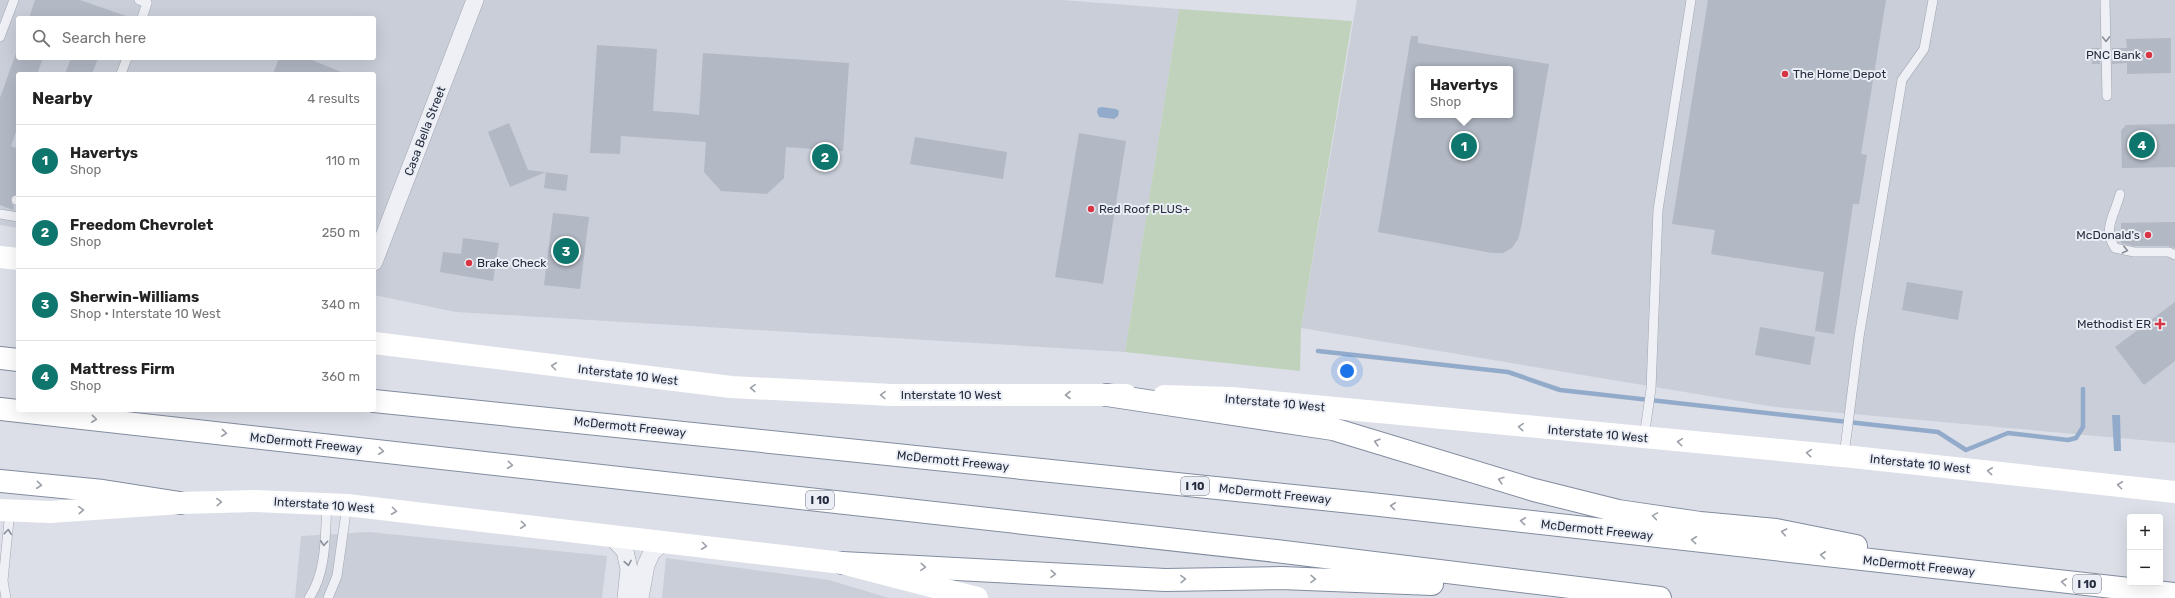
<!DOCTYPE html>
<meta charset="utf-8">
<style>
body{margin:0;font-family:Rubik,sans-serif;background:#f6f6f6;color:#222}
.controls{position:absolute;right:12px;bottom:12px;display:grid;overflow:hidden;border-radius:4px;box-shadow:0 4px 16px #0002}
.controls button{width:36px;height:36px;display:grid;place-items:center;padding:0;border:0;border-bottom:1px solid #e0e0e0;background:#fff;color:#222;font:20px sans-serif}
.you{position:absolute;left:1347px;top:371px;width:14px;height:14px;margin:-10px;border:3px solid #fff;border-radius:50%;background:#1a73e8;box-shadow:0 0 0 6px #1a73e833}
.badge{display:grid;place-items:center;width:26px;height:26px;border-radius:50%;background:#0f766e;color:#fff;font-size:13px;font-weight:700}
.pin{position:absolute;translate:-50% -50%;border:2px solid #fff;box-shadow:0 1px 4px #0006}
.popup{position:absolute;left:1415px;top:66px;width:98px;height:52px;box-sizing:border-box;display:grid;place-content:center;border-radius:4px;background:#fff;filter:drop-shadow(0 1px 3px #0005);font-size:13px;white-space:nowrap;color:#767676}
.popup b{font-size:15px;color:#222}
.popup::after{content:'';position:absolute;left:50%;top:100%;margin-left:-8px;border:8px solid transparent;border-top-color:#fff}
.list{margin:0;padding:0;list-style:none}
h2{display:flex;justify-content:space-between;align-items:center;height:52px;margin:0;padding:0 16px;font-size:17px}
h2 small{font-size:13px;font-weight:400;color:#767676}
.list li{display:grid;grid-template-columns:26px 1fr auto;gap:12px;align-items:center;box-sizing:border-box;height:72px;padding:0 16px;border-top:1px solid #e0e0e0}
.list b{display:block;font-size:15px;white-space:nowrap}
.list p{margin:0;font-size:13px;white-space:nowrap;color:#767676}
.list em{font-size:13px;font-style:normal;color:#767676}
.icon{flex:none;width:22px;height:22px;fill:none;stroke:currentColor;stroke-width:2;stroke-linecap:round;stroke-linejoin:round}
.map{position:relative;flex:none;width:2175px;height:598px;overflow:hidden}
.search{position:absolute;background:#fff;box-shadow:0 4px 16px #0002;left:16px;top:16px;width:360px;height:44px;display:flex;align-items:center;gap:10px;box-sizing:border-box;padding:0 14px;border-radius:4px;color:#767676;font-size:15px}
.panel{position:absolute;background:#fff;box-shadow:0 4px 16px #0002;left:16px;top:72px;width:360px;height:340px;border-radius:4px}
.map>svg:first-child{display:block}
.built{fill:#c9ced9;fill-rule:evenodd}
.green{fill:#c0d2bc}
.water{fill:#93abcb}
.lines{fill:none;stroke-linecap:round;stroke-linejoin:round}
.stream{stroke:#93abcb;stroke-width:4.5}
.building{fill:#b2b8c4;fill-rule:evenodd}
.service-casing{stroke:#a1a6b1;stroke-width:10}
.minor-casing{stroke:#a1a6b1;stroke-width:18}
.motorway-casing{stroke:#828c9f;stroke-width:24}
.service{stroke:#eef0f5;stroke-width:9}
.minor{stroke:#eef0f5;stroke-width:17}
.secondary{stroke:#fff;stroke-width:22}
.motorway{stroke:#fff;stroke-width:22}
.oneway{stroke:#898e9a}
.oneway2{stroke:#9ca0a8}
.poi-dot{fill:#d83544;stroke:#ebeef5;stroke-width:1.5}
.labels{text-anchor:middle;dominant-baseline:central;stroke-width:4;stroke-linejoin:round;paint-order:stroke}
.shield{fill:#ebeef5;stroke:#606675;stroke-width:1}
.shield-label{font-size:11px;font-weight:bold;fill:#242c3e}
.poi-label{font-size:12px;fill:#242c3e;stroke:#ebeef5;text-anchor:end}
.street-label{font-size:12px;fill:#242c3e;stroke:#ebeef5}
</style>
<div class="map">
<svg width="2175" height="598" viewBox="0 0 2175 598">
<rect width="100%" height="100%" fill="#dcdfe7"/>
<path class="built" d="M0 0H1062L1179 9 1125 352 456 312 374 295V74H18V228L0 225ZM18 18H374V58H18Z
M1357 0H2175V443L1775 407 1301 328ZM1418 69H1510V115H1418Z
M369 532 607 556 602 598H295L301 536Z
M666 558 829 580 889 598H662Z"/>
<path class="green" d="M1179 9 1352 21 1301 328 1300 371 1125 352Z"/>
<path class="water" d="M1102 107 1116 109 1119 111 1118 116 1114 119 1099 117 1097 112 1098 108Z
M2112 415H2120L2121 451H2114Z"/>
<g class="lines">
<path class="stream" d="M1318 351 1508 372 1560 390 1938 432 1966 450 2008 433 2068 440 2076 438 2083 427V389"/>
</g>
<path class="building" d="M35 0H80L126 16 125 18H29Z
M1708 0H1886L1861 154 1867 155 1859 204H1853L1834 334 1815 331 1824 272 1711 254 1715 230 1672 224Z
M1411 36H1418V43L1549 64 1521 228 1518 239 1512 248 1503 253H1492L1378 232ZM1418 69H1510V115H1418Z
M2171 38V73L2127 74V63L2112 64V48H2127L2126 39Z
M597 45 657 49 653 111 683 113 699 115 703 53 849 63 843 151 786 147 784 178 767 194 721 191 704 172 706 142 621 136 620 154 590 153Z
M2092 48H2100V64H2092Z
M16 53 18 58H43L37 74H18V126L11 146 18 149V194L11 197V203L14 206 13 210 0 205V98Z
M71 58H98L92 74H65Z
M279 58H307L346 74H273Z
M509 123 528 170 568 175 566 191 544 188 546 172 510 187 488 132Z
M2175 124V167L2122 168 2121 131 2126 125Z
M1079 133 1126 141 1103 284 1055 277Z
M915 137 1007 152 1003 179 910 164Z
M553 213 589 217 580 289 544 285Z
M2175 222V248L2169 246H2135L2121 243V223Z
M463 238 499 243 493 281 440 272 443 252 461 254Z
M1907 282 1963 291 1958 320 1902 310Z
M2175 302V361L2144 385 2115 347Z
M1760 327 1815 337 1810 365 1755 355Z"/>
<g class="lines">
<defs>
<path id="service" d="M139 0 147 3 142 18
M2105 0 2107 96
M0 37 14 0
M121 74 127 58
M2120 194C2115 215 2102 228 2115 248L2134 252H2169L2175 255
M16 200H18
M0 214 18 217
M1644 437 1651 389 1658 210 1691 0
M1844 456 1859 337 1902 80 1924 49 1933 0
M6 598 3 581 10 510
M309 598C327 572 325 534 327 504
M328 598 337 576 347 505"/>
<path id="minor" d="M374 262 475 0
M610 535 625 551 629 569 626 598
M640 598 646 565 652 552 665 541"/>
<path id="motorway" d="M0 358 18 360
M1107 395 1333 429 1534 490 1618 511 1700 523 1776 530 1856 546
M374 401 1371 504 2175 594
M0 409 1276 551 1660 598
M0 481 103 491 180 503
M842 563 1165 580 1281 578 1432 584"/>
</defs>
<use href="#service" class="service-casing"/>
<use href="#minor" class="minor-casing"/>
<use href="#motorway" class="motorway-casing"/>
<use href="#service" class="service"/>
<use href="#minor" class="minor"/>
<path class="secondary" d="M0 257 18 259
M374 343 731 387 892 395H1126
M1164 396 1231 398 1853 457 2175 492
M0 510 50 512 180 503 255 501 347 505 842 563 977 598"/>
<use href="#motorway" class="motorway"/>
</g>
<defs><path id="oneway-chevron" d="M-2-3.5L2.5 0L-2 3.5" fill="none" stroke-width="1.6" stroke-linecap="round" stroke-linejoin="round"/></defs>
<g class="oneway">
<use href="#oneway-chevron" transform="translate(2106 39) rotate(89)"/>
<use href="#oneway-chevron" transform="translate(2125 250) rotate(13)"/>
<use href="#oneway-chevron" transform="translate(8 532) rotate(-84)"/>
<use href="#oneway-chevron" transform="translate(324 543) rotate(94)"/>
<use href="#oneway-chevron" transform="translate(628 563) rotate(80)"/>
</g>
<g class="oneway2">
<use href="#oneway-chevron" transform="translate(554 366) rotate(-173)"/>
<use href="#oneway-chevron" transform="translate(753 388) rotate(-177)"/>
<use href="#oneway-chevron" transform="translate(883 395) rotate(-177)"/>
<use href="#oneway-chevron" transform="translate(1068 395) rotate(180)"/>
<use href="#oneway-chevron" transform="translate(94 419) rotate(6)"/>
<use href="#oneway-chevron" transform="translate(1521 427) rotate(-175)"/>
<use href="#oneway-chevron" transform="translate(224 433) rotate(6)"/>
<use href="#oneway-chevron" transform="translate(1377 442) rotate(-164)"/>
<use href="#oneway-chevron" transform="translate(1680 442) rotate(-175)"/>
<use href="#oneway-chevron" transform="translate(381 451) rotate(6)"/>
<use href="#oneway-chevron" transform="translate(1809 453) rotate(-175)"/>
<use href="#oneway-chevron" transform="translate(510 465) rotate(6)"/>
<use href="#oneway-chevron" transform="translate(1990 471) rotate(-174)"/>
<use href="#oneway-chevron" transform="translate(1501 480) rotate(-163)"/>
<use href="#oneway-chevron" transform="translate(39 485) rotate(6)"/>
<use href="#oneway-chevron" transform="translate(2120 485) rotate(-173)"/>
<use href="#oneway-chevron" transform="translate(219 502) rotate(-2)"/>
<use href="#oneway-chevron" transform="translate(1393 506) rotate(-174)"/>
<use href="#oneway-chevron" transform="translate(81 510) rotate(-4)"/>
<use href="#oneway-chevron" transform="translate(394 511) rotate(7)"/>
<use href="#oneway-chevron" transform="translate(1655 516) rotate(-171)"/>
<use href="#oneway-chevron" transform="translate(1523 521) rotate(-174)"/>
<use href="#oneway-chevron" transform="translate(523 525) rotate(6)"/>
<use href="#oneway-chevron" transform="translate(1784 532) rotate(-169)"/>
<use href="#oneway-chevron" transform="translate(1694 540) rotate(-174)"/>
<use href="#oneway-chevron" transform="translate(704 546) rotate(7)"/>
<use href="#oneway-chevron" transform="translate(1823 555) rotate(-174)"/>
<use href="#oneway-chevron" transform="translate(923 567) rotate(3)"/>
<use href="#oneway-chevron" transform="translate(1053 574) rotate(3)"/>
<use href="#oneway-chevron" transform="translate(1183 579) rotate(-1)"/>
<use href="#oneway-chevron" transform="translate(1313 579) rotate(1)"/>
<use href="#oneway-chevron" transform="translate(2064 582) rotate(-174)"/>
</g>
<g class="poi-dot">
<circle cx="2149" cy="55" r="4"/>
<circle cx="1785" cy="74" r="4"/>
<circle cx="1091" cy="209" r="4"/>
<circle cx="2148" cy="235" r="4"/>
<circle cx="469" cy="263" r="4"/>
<path d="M2158 318h4v4h4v4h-4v4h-4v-4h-4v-4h4z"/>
</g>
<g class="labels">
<g class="shield">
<rect x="1181" y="477" width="28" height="18" rx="3"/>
<rect x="806" y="491" width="28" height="18" rx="3"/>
<rect x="2073" y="575" width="28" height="18" rx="3"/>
</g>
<g class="shield-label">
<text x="1195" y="486">I 10</text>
<text x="820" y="500">I 10</text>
<text x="2087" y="584">I 10</text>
</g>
<g class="poi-label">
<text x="2141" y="55">PNC Bank</text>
<text x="1793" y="74" text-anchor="start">The Home Depot</text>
<text x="1099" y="209" text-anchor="start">Red Roof PLUS+</text>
<text x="2140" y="235">McDonald's</text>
<text x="477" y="263" text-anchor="start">Brake Check</text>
<text x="2151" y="324">Methodist ER</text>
</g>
<g class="street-label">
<text transform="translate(425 131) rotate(-69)">Casa Bella Street</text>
<text transform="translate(628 375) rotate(7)">Interstate 10 West</text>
<text x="951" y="395">Interstate 10 West</text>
<text transform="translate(1275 403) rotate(5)">Interstate 10 West</text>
<text transform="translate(630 427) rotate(6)">McDermott Freeway</text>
<text transform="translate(1598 434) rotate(5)">Interstate 10 West</text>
<text transform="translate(306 443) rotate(6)">McDermott Freeway</text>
<text transform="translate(953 461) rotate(6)">McDermott Freeway</text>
<text transform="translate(1920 464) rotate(6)">Interstate 10 West</text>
<text transform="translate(1275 494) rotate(6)">McDermott Freeway</text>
<text transform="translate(324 505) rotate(4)">Interstate 10 West</text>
<text transform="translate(1597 530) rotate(6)">McDermott Freeway</text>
<text transform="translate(1919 566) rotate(6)">McDermott Freeway</text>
</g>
</g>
</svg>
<div class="controls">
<button>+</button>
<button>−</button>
</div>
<div class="you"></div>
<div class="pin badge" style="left:1464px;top:146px">1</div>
<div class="popup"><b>Havertys</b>Shop</div>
<div class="pin badge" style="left:825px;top:157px">2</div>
<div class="pin badge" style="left:566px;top:251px">3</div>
<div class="pin badge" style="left:2142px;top:145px">4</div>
<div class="search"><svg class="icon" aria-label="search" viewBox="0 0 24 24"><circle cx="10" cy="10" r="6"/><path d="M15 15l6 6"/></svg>Search here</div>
<section class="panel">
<h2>Nearby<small>4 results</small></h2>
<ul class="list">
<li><span class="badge">1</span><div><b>Havertys</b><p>Shop</p></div><em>110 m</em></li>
<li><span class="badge">2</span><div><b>Freedom Chevrolet</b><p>Shop</p></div><em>250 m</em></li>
<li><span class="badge">3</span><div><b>Sherwin-Williams</b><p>Shop · Interstate 10 West</p></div><em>340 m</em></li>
<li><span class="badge">4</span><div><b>Mattress Firm</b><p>Shop</p></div><em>360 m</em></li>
</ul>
</section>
</div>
